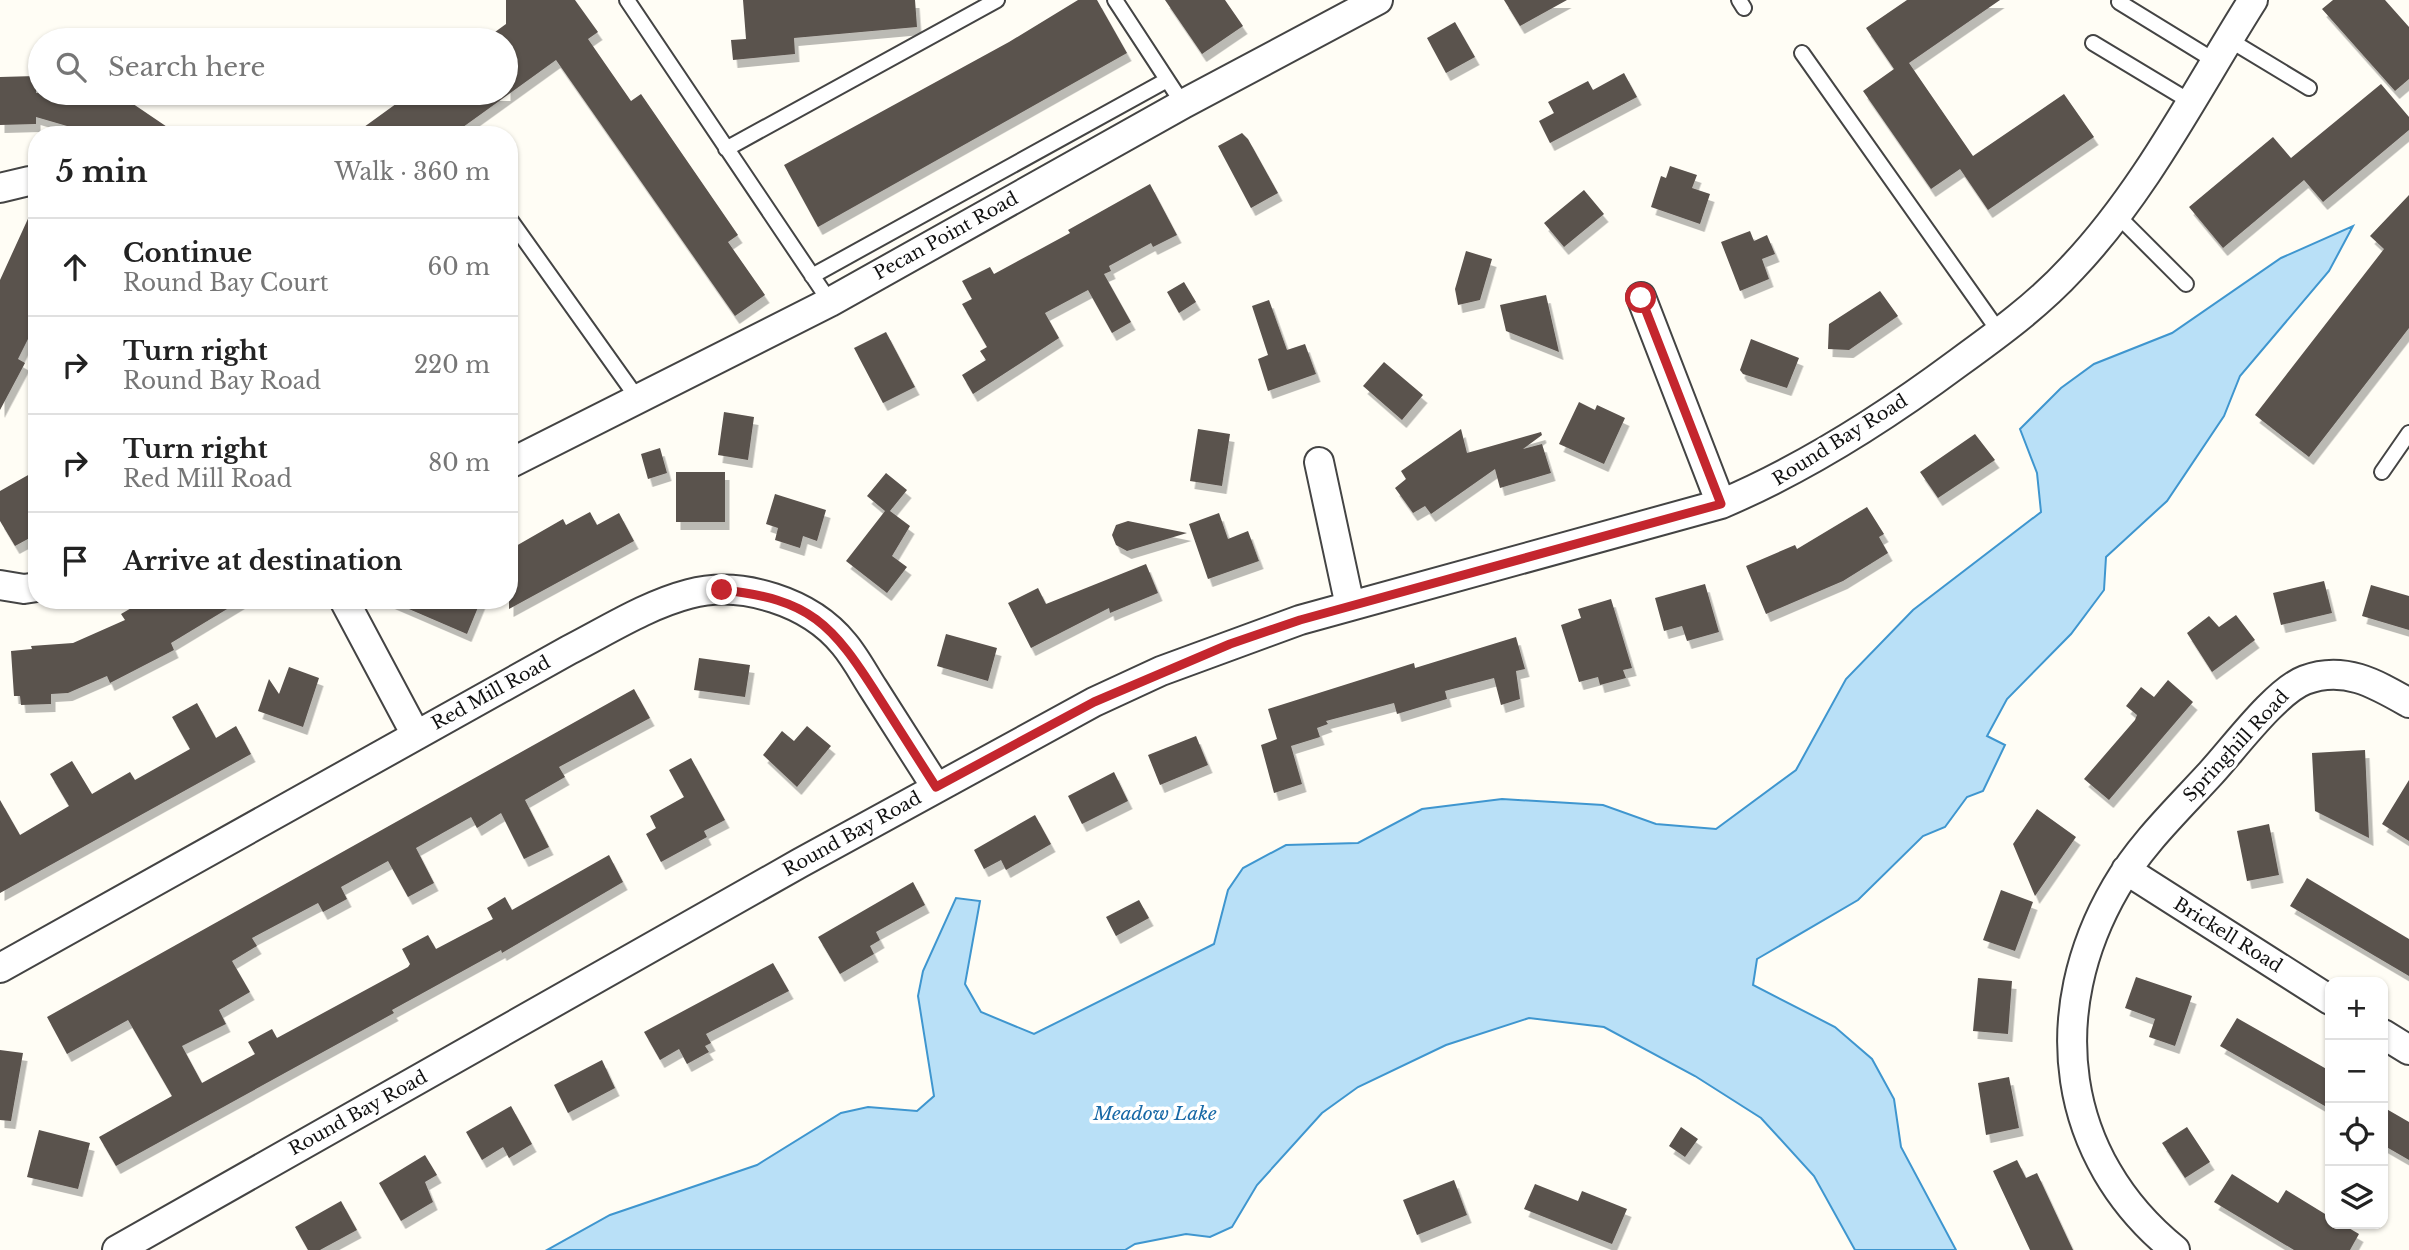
<!DOCTYPE html>
<meta charset="utf-8">
<style>
body{margin:0;font-family:"Libre Baskerville",serif;background:#f6f6f6;color:#222}
.controls{position:absolute;right:21px;bottom:21px;display:grid;overflow:hidden;border-radius:14px;box-shadow:0 2px 5px #0004}
.controls button{width:63px;height:63px;display:grid;place-items:center;padding:0;border:0;border-bottom:2px solid #e0e0e0;background:#fff;color:#222;font:35px sans-serif}
.stop{position:absolute;width:21px;height:21px;margin:-16px;border:5px solid #c4262e;border-radius:50%;background:#fff}
.stop.end{background:#c4262e;border-color:#fff;box-shadow:0 2px 7px #0008}
.list{margin:0;padding:0;list-style:none}
h2{display:flex;justify-content:space-between;align-items:center;height:91px;margin:0;padding:0 28px;font-size:30px}
h2 small{font-size:23px;font-weight:400;color:#767676}
.list li{display:grid;grid-template-columns:46px 1fr auto;gap:21px;align-items:center;box-sizing:border-box;height:98px;padding:0 28px;border-top:2px solid #e0e0e0}
.list b{display:block;font-size:26px;white-space:nowrap}
.list p{margin:0;font-size:23px;white-space:nowrap;color:#767676}
.list em{font-size:23px;font-style:normal;color:#767676}
.icon{flex:none;width:38px;height:38px;fill:none;stroke:currentColor;stroke-width:2;stroke-linecap:round;stroke-linejoin:round}
.map{position:relative;flex:none;width:2409px;height:1250px;overflow:hidden}
.search{position:absolute;background:#fff;box-shadow:0 2px 5px #0004;left:28px;top:28px;width:490px;height:77px;display:flex;align-items:center;gap:18px;box-sizing:border-box;padding:0 24px;border-radius:38px;color:#767676;font-size:26px}
.panel{position:absolute;background:#fff;box-shadow:0 2px 5px #0004;left:28px;top:126px;width:490px;height:483px;border-radius:28px}
.map>svg:first-child{display:block}
.water{fill:#b9e0f7;stroke:#3f96cf;stroke-width:2}
.building{fill:#5a524d;filter:url(#shadow)}
.lines{fill:none;stroke-linecap:round;stroke-linejoin:round}
.lane-casing{stroke:#444;stroke-width:18}
.street-casing{stroke:#444;stroke-width:32}
.lane{stroke:#fff;stroke-width:14}
.street{stroke:#fff;stroke-width:28}
.route{stroke:#c4262e;stroke-width:9}
.labels{text-anchor:middle;dominant-baseline:central;stroke-width:7;stroke-linejoin:round;paint-order:stroke}
.street-label{font-size:18px;fill:#111;stroke:#fff}
.water-label{font-size:19px;font-style:italic;fill:#1768a6;stroke:#fff}
</style>
<div class="map">
<svg width="2409" height="1250" viewBox="0 0 2409 1250">
<defs>
<filter id="shadow"><feDropShadow dx="4.5" dy="8" stdDeviation="0" flood-color="#0004"/></filter>
</defs>
<rect width="100%" height="100%" fill="#fffdf5"/>
<path class="water" d="M2353 226 2329 271 2240 376 2224 416 2167 501 2106 557 2104 590 2071 634 2007 699 1987 736 2005 745 1983 791 1967 797 1945 827 1923 836 1858 900 1757 959 1753 985 1835 1027 1872 1059 1894 1099 1901 1147 1956 1250H1855L1814 1176 1761 1118 1695 1076 1604 1027 1529 1018 1446 1045 1358 1087 1322 1113 1257 1185 1232 1227 1210 1237 1186 1234 1135 1244 1125 1250H547L610 1215 757 1165 841 1113 868 1107 917 1111 934 1096 918 996 923 971 956 898 980 901 965 984 981 1012 1034 1034 1214 944 1228 890 1243 868 1286 845 1358 843 1422 809 1502 799 1603 805 1656 824 1716 829 1796 770 1846 679 1913 610 2041 512 2037 473 2020 429 2061 388 2094 364 2172 333 2281 258Z"/>
<path class="building" d="M506 0H575L598 32 588 39 631 101 641 94 738 235 728 242 765 295 735 316 556 60 452 135H353L411 93H506V40H484L506 24Z
M743 0H915L917 27 794 38 795 54 733 60 731 40 746 39Z
M1078 0H1097L1127 53 818 227 784 165 1009 42Z
M1165 0H1225L1243 26 1202 54Z
M1504 0H1567L1520 26Z
M1907 0H2000L1909 63 1973 156 2064 94 2094 137 1988 210 1960 169 1931 189 1863 91 1894 69 1866 28Z
M2333 0H2385L2409 27V79L2395 91 2322 9Z
M1455 22 1475 57 1446 73 1427 38Z
M1624 73 1637 97 1550 143 1539 121 1554 113 1548 102 1588 81 1593 90Z
M36 76V93H117L179 135H98L36 117V124L0 125V77Z
M2381 84 2409 117V130L2323 202 2304 180 2223 248 2189 207 2273 137 2291 158Z
M1242 133 1248 139 1278 193 1251 208 1218 146Z
M1670 166 1697 175 1692 188 1710 194 1700 224 1651 207 1661 176 1666 178Z
M1150 184 1177 235 1153 247 1151 243 1109 266 1111 271 1104 274 1131 322 1112 333 1088 290 1045 313 1059 338 973 394 962 375 986 360 980 351 987 347 962 304 972 299 962 281 990 267 994 274 1070 233 1068 230Z
M1584 190 1604 214 1564 247 1544 223Z
M2409 195V328L2309 457 2255 415 2384 249 2370 236Z
M37 199V321L18 359 25 363 0 410V280Z
M1750 231 1754 241 1767 235 1775 254 1762 259 1769 279 1740 291 1721 242Z
M1466 251 1492 259 1480 300 1458 305 1455 289Z
M1184 282 1196 302 1179 313 1167 292Z
M1880 291 1898 316 1849 350 1828 349 1829 324Z
M1546 295 1559 352 1506 331 1500 305Z
M1269 300 1287 350 1305 344 1316 374 1268 391 1258 359 1268 355 1252 306Z
M886 332 915 387 883 403 854 348Z
M1751 339 1799 358 1787 388 1743 374 1740 370Z
M1384 362 1423 395 1402 420 1363 386Z
M1579 402 1595 410 1597 405 1625 418 1604 464 1559 444Z
M724 412 754 417 748 460 718 455Z
M1198 429 1230 434 1222 486 1190 481Z
M1461 429 1467 453 1541 432 1542 435 1523 449 1542 444 1551 473 1500 488 1495 469 1431 514 1425 506 1413 513 1395 488 1406 479 1401 471Z
M1975 434 1995 460 1938 498 1920 472Z
M660 448 667 473 648 479 641 454Z
M37 470V534L15 546 0 521V491Z
M676 472H725V522H676Z
M886 473 907 490 890 511 910 526 892 556 907 567 887 593 846 561 885 511 867 496Z
M775 494 826 510 817 541 803 536 800 548 775 540 778 528 766 524Z
M1867 507 1884 534 1879 537 1888 553 1843 581 1766 614 1746 566 1795 545 1797 549Z
M590 512 597 525 619 513 634 541 509 609V550L563 519 566 525Z
M1219 513 1228 539 1248 531 1259 561 1208 579 1189 524Z
M1128 521 1187 533 1127 551 1116 545 1112 535 1116 525Z
M1146 564 1158 593 1110 613 1109 608 1031 648 1008 603 1038 588 1046 604Z
M2324 581 2332 613 2281 625 2273 593Z
M1705 584 1719 632 1687 641 1682 626 1664 631 1655 598Z
M2371 585 2409 596V630L2362 616Z
M1611 599 1632 668 1623 670 1626 678 1600 685 1598 677 1579 682 1561 625 1581 618 1578 609Z
M145 600H242L171 643 174 650 110 683 107 676 68 693 51 694V704L21 705 20 696H14L11 651 32 649 31 646 73 643 125 620 121 614Z
M388 600H481L467 634Z
M2236 615 2255 640 2212 672 2187 633 2209 616 2219 627Z
M946 634 997 648 988 681 937 666Z
M1516 637 1525 669 1516 671 1520 699 1501 705 1494 678 1445 691 1447 699 1397 714 1394 703 1326 721 1328 724 1317 728 1320 737 1291 746 1302 784 1274 793 1261 745 1277 739 1268 709 1414 663 1415 668Z
M699 658 750 665 745 697 694 690Z
M289 667 319 678 303 727 258 711 269 679 279 694Z
M2168 680 2193 702 2109 800 2084 779 2135 720 2137 715 2126 706 2141 687 2154 697Z
M634 689 650 718 559 767 565 777 525 800 549 847 524 859 501 813 477 828 471 817 416 848 434 883 408 897 388 861 341 887 347 899 323 912 318 903 252 938 257 946 232 961 250 992 219 1010 226 1024 182 1046 202 1083 255 1054 248 1042 272 1029 277 1038 408 967 410 964 402 949 428 935 436 949 493 919 487 908 505 897 512 910 609 855 623 882 502 953 501 950 392 1010 394 1013 116 1166 99 1137 172 1096 128 1020 67 1054 47 1017Z
M197 703 216 738 236 726 251 754 0 893V800L20 835 69 806 50 774 72 761 92 794 130 772 135 780 190 749 172 717Z
M807 726 831 746 797 787 763 755 782 731 794 741Z
M1196 736 1208 765 1160 785 1148 755Z
M2365 750 2369 838 2315 811 2312 753Z
M691 758 725 820 704 831 707 837 661 862 646 834 656 828 650 816 684 797 669 770Z
M1114 772 1128 801 1082 824 1068 796Z
M2409 780V841L2382 824Z
M2037 809 2076 837 2035 896 2013 844Z
M1035 815 1051 844 1006 870 1001 860 984 869 974 850Z
M2269 824 2279 875 2247 881 2237 831Z
M2307 878 2409 939V976L2290 906Z
M913 882 925 905 876 932 880 940 870 946 874 954 840 974 818 937Z
M2001 890 2033 902 2015 951 1983 940Z
M1139 900 1149 918 1116 936 1106 917Z
M773 963 789 991 706 1034 711 1043 705 1046 709 1052 687 1064 679 1049 660 1060 644 1032Z
M2136 977 2192 996 2175 1046 2149 1037 2155 1019 2125 1008Z
M1978 978 2012 981 2008 1034 1973 1031Z
M2237 1018 2330 1071V1109L2220 1046Z
M0 1050 23 1053 11 1121 0 1120Z
M602 1060 615 1088 568 1113 554 1085Z
M2009 1077 2019 1128 1986 1135 1978 1083Z
M511 1106 532 1144 509 1158 503 1147 482 1160 466 1132Z
M2383 1107 2409 1122V1160L2383 1145Z
M1681 1127 1698 1139 1685 1157 1669 1146Z
M2187 1127 2210 1162 2185 1178 2162 1143Z
M39 1130 90 1143 78 1189 27 1177Z
M425 1155 437 1175 425 1182 433 1202 401 1221 379 1183Z
M2017 1160 2026 1178 2037 1173 2073 1250H2030L1993 1171Z
M2232 1174 2278 1203 2286 1190 2330 1217V1224H2342L2359 1234 2350 1250H2294L2214 1202Z
M1454 1180 1467 1215 1417 1235 1403 1200Z
M1535 1184 1578 1201 1582 1191 1627 1209 1612 1244 1524 1209Z
M341 1201 357 1230 320 1250H308L295 1227Z"/>
<g class="lines">
<defs>
<path id="lane" d="M627 0 830 302
M1115 0 1183 104
M1739 0 1744 8
M2119 2 2215 61
M2228 39 2309 88
M2093 43 2191 102
M1802 53 2000 333
M726 149 997 0
M2116 214 2186 284
M509 218 638 399
M812 276 1167 80
M2382 472 2409 433"/>
<path id="street" d="M0 188 29 181 37 183
M1641 297 1721 504
M1319 462 1350 606
M509 464 830 302 1183 104 1378 0
M0 585 24 589 37 587
M344 600 416 735
M2126 870 2330 1000
M0 968 569 650C608 630 647 605 689 594 742 580 810 602 844 644 855 657 864 674 873 688 894 721 915 754 936 787
M2383 1034 2409 1050
M117 1250 800 863 1094 702 1161 671 1300 620 1721 504C1806 468 1884 418 1958 363 1998 334 2038 305 2072 268 2146 190 2196 90 2253 0
M2175 1250C2060 1157 2043 1012 2116 887 2141 844 2178 809 2211 773 2234 748 2276 691 2305 680 2344 665 2376 684 2409 703"/>
</defs>
<use href="#lane" class="lane-casing"/>
<use href="#street" class="street-casing"/>
<use href="#lane" class="lane"/>
<use href="#street" class="street"/>
</g>
<g class="lines">
<path class="route" d="M722 590C811 599 832 624 878 696 898 727 917 757 936 787L1094 702 1230 644 1300 620 1721 504 1641 298"/>
</g>
<g class="labels">
<g class="street-label">
<text transform="translate(946 236) rotate(-29)">Pecan Point Road</text>
<text transform="translate(1840 440) rotate(-32)">Round Bay Road</text>
<text transform="translate(491 693) rotate(-29)">Red Mill Road</text>
<text transform="translate(2236 746) rotate(-47)">Springhill Road</text>
<text transform="translate(852 834) rotate(-29)">Round Bay Road</text>
<text transform="translate(2228 935) rotate(32)">Brickell Road</text>
<text transform="translate(358 1113) rotate(-29)">Round Bay Road</text>
</g>
<g class="water-label">
<text x="1155" y="1113">Meadow Lake</text>
</g>
</g>
</svg>
<div class="controls">
<button>+</button>
<button>−</button>
<button><svg class="icon" aria-label="locate" viewBox="0 0 24 24"><circle cx="12" cy="12" r="6"/><path d="M12 2v4M12 18v4M2 12h4M18 12h4"/></svg></button>
<button><svg class="icon" aria-label="layers" viewBox="0 0 24 24"><path d="M12 4l9 5-9 5-9-5zM3 14l9 5 9-5"/></svg></button>
</div>
<div class="stop" style="left:1641px;top:298px"></div>
<div class="stop end" style="left:722px;top:590px"></div>
<div class="search"><svg class="icon" aria-label="search" viewBox="0 0 24 24"><circle cx="10" cy="10" r="6"/><path d="M15 15l6 6"/></svg>Search here</div>
<section class="panel">
<h2>5 min<small>Walk · 360 m</small></h2>
<ul class="list">
<li><svg class="icon" aria-label="ahead" viewBox="0 0 24 24"><path d="M12 20V5M6 11l6-6 6 6"/></svg><div><b>Continue</b><p>Round Bay Court</p></div><em>60 m</em></li>
<li><svg class="icon" aria-label="right" viewBox="0 0 24 24"><path d="M7 20v-9h11M14 6l5 5-5 5"/></svg><div><b>Turn right</b><p>Round Bay Road</p></div><em>220 m</em></li>
<li><svg class="icon" aria-label="right" viewBox="0 0 24 24"><path d="M7 20v-9h11M14 6l5 5-5 5"/></svg><div><b>Turn right</b><p>Red Mill Road</p></div><em>80 m</em></li>
<li><svg class="icon" aria-label="arrive" viewBox="0 0 24 24"><path d="M6 21V4h12l-3 4 3 4H6"/></svg><div><b>Arrive at destination</b></div></li>
</ul>
</section>
</div>
